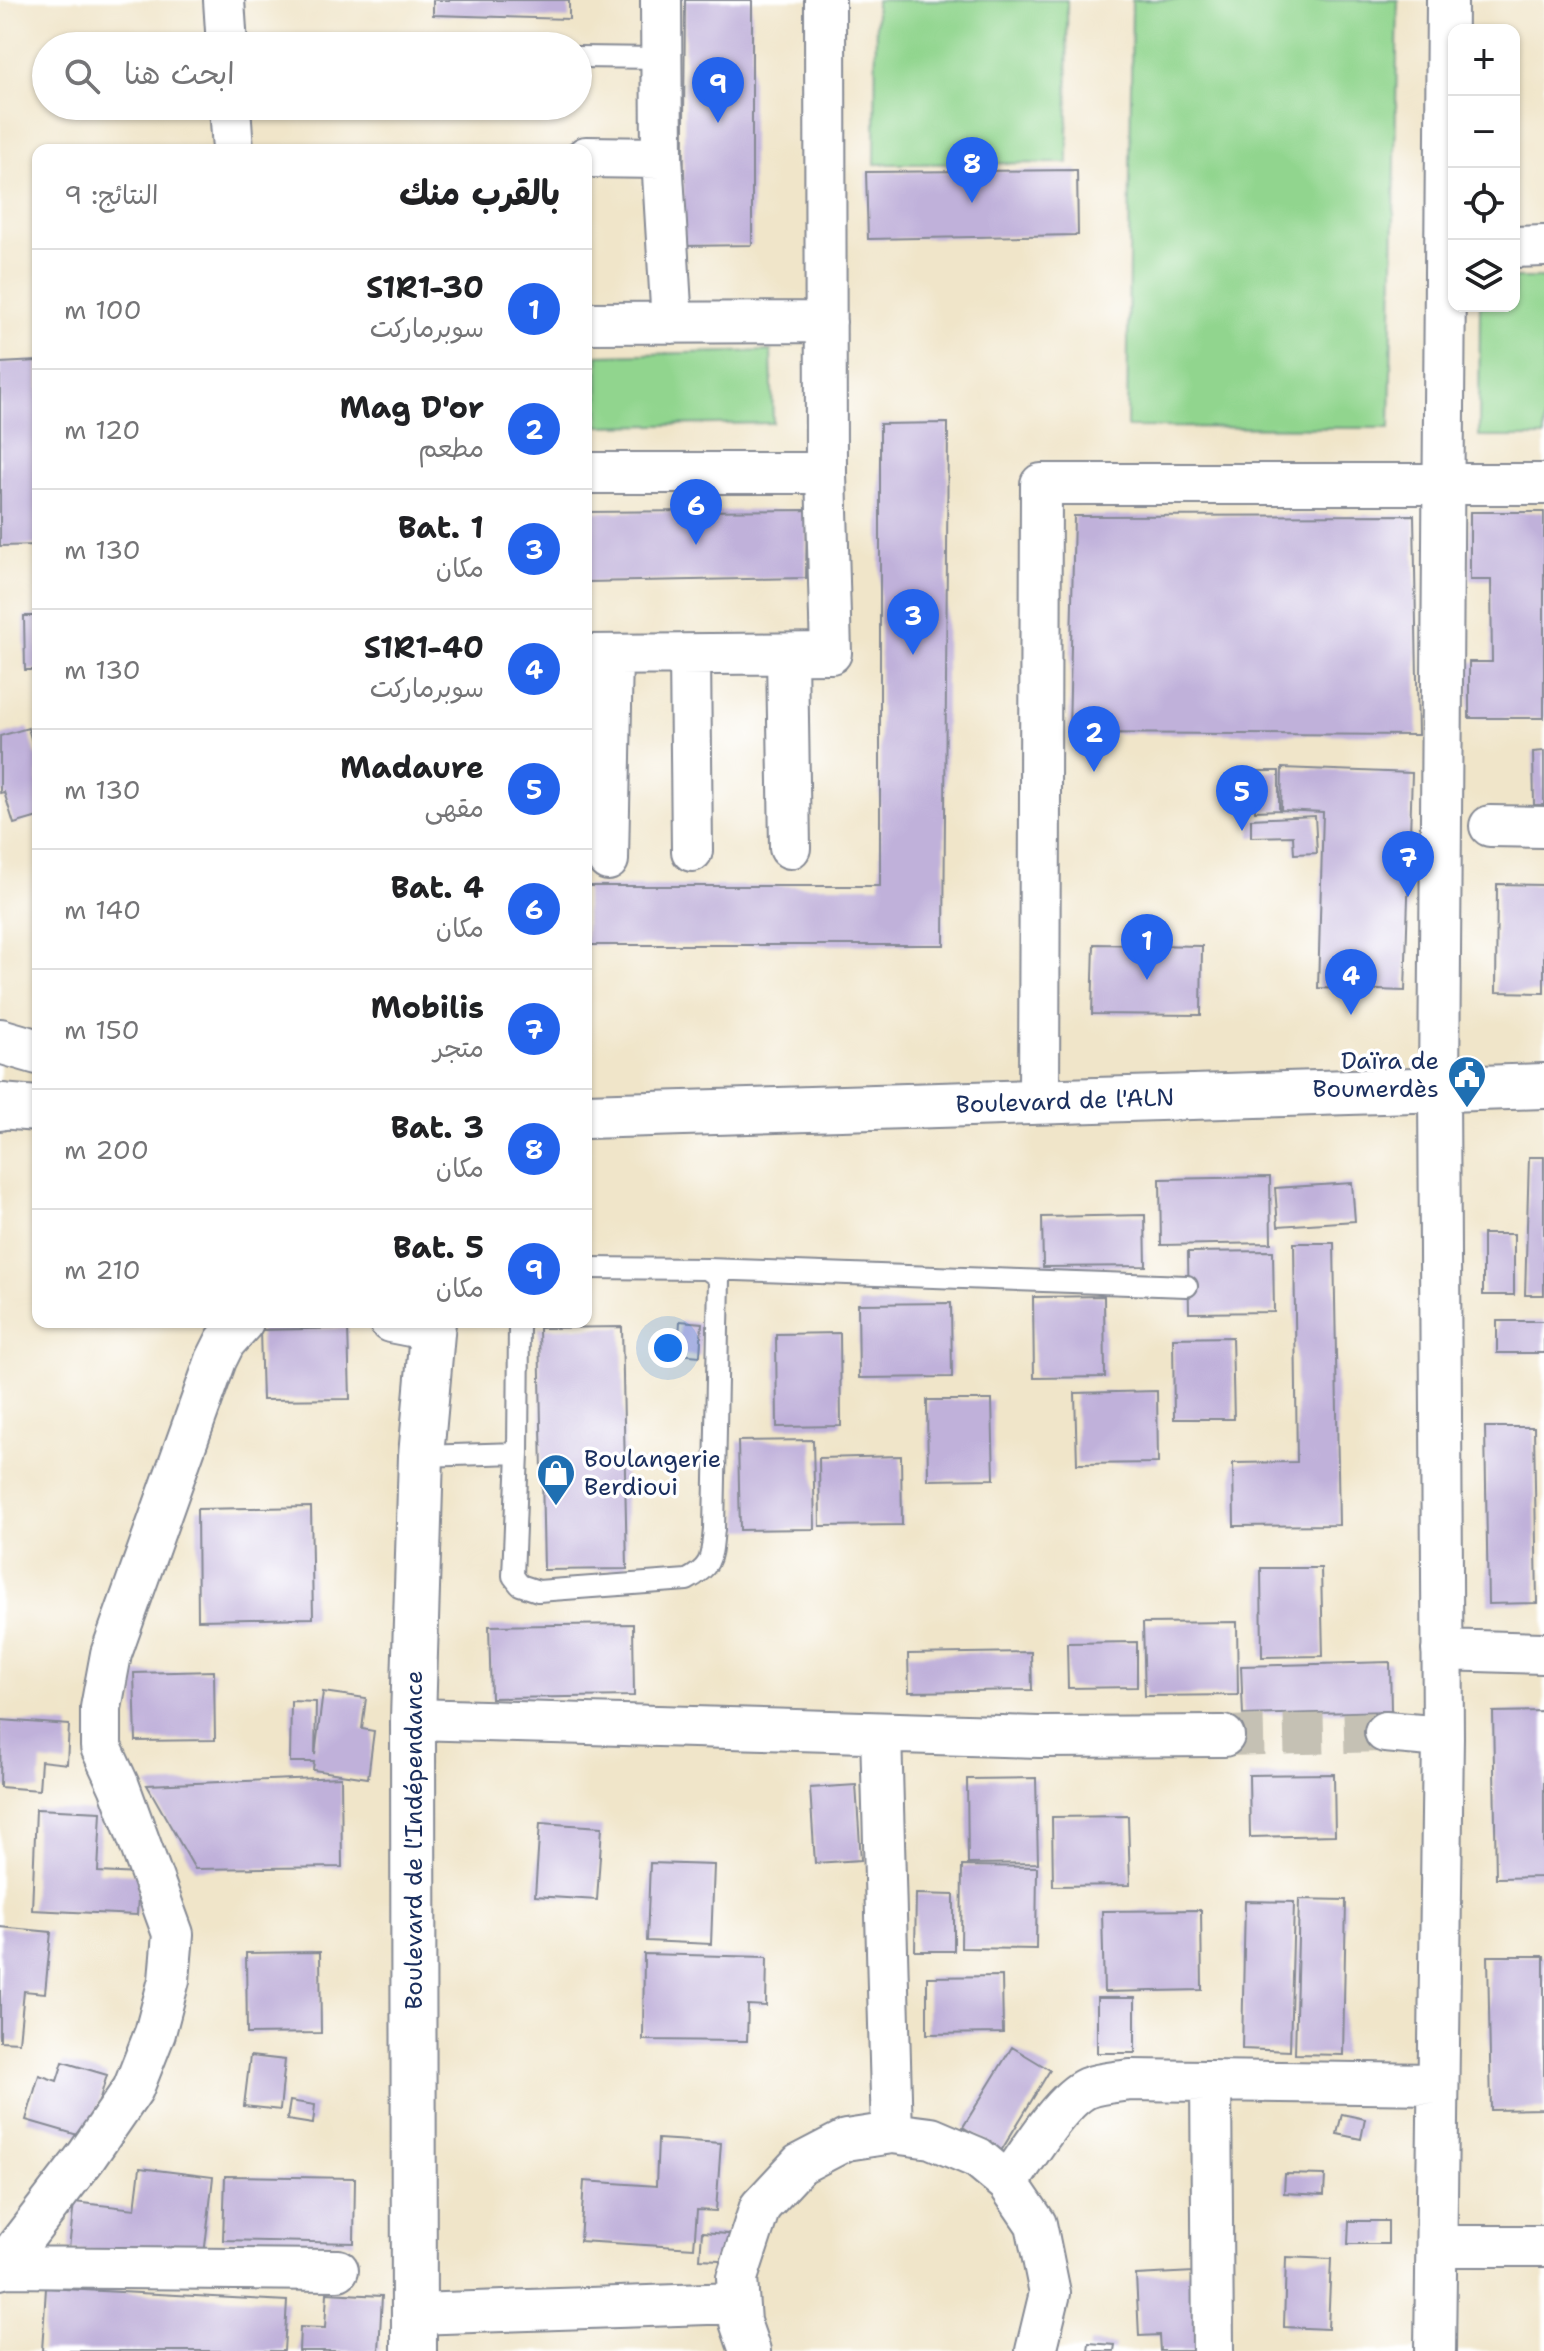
<!DOCTYPE html>
<html lang="ar">
<meta charset="utf-8">
<style>
body{margin:0;font-family:"Shantell Sans","Playpen Sans Arabic",sans-serif;background:#f2f2f2;color:#202124;direction:rtl}
.controls{position:absolute;right:24px;top:24px;display:grid;overflow:hidden;border-radius:16px;box-shadow:0 2px 6px #0004}
.controls button{width:72px;height:72px;display:grid;place-items:center;padding:0;border:0;border-bottom:2px solid #e0e0e0;background:#fff;color:#202124;font:40px sans-serif}
.you{position:absolute;left:668px;top:1348px;width:28px;height:28px;margin:-20px;border:6px solid #fff;border-radius:50%;background:#1a73e8;box-shadow:0 0 0 12px #1a73e833}
.badge{display:grid;place-items:center;width:52px;height:52px;border-radius:50%;background:#2563eb;color:#fff;font-size:26px;font-weight:700}
.pin{position:absolute;translate:-50% -66px;filter:drop-shadow(0 2px 4px #0008)}
.pin::after{content:'';position:absolute;top:42px;width:28px;height:24px;background:inherit;clip-path:polygon(0 0,100% 0,50% 100%)}
.list{margin:0;padding:0;list-style:none}
h2{display:flex;justify-content:space-between;align-items:center;height:104px;margin:0;padding:0 32px;font-size:34px}
h2 small{font-size:26px;font-weight:400;color:#757577}
.list li{display:grid;grid-template-columns:52px 1fr auto;gap:24px;align-items:center;box-sizing:border-box;height:120px;padding:0 32px;border-top:2px solid #e0e0e0}
.list b{display:block;font-size:30px;white-space:nowrap}
.list p{margin:0;font-size:26px;white-space:nowrap;color:#757577}
.list em{font-size:26px;font-style:normal;color:#757577}
.icon{flex:none;width:44px;height:44px;fill:none;stroke:currentColor;stroke-width:2;stroke-linecap:round;stroke-linejoin:round}
.map{position:relative;flex:none;width:1544px;height:2351px;overflow:hidden;direction:ltr}
.search{position:absolute;background:#fff;box-shadow:0 2px 6px #0004;left:32px;top:32px;width:560px;height:88px;display:flex;align-items:center;gap:20px;box-sizing:border-box;padding:0 28px;border-radius:44px;color:#757577;font-size:30px}
.panel{position:absolute;background:#fff;box-shadow:0 2px 6px #0004;left:32px;top:144px;width:560px;height:1184px;border-radius:16px;direction:rtl}
.map>svg:first-child{display:block}
.green{fill:#91d58e;stroke:#568276;stroke-width:2}
.building{fill:#c0b1da}
.lines{fill:none;stroke-linecap:round;stroke-linejoin:round}
.street-tunnel{stroke:#c5c1b4;stroke-width:40;stroke-dasharray:40 20;stroke-linecap:butt}
.lane-casing{stroke:#868a94;stroke-width:24}
.street-casing{stroke:#868a94;stroke-width:44}
.secondary-casing{stroke:#868a94;stroke-width:48}
.primary-casing{stroke:#868a94;stroke-width:48}
.lane{stroke:#fff;stroke-width:20}
.street{stroke:#fff;stroke-width:40}
.secondary{stroke:#fff;stroke-width:44}
.primary{stroke:#fff;stroke-width:44}
.labels{text-anchor:middle;dominant-baseline:central;stroke-width:7;stroke-linejoin:round;paint-order:stroke}
.poi-label{font-size:24px;fill:#1b2f5e;stroke:#fff;text-anchor:end}
.street-label{font-size:24px;fill:#1b2f5e;stroke:#fff}
</style>
<div class="map">
<svg width="1544" height="2351" viewBox="0 0 1544 2351">
<rect width="100%" height="100%" fill="#fff"/>
<filter id="ink" filterUnits="userSpaceOnUse"><feTurbulence type="fractalNoise" baseFrequency=".0125" numOctaves="2"/><feDisplacementMap in="SourceGraphic" scale="16" xChannelSelector="R" yChannelSelector="G"/><feConvolveMatrix kernelMatrix="1 2 1 2 8 2 1 2 1" color-interpolation-filters="sRGB"/></filter>
<filter id="wash" filterUnits="userSpaceOnUse"><feTurbulence type="fractalNoise" baseFrequency=".006" numOctaves="4" result="noise"/><feDisplacementMap in="SourceGraphic" scale="32" xChannelSelector="R" yChannelSelector="G"/><feGaussianBlur stdDeviation="1.8" result="paint"/><feColorMatrix in="noise" values="0 0 0 0 0 0 0 0 0 0 0 0 0 0 0 0 0 1.4 0 .05"/><feComposite in="paint" operator="in"/></filter>
<g filter="url(#wash)">
<rect width="100%" height="100%" fill="#f0e5c9"/>
<path class="green" d="M876 0H1067L1068 163 875 164Z
M1132 0H1398L1390 428 1127 427Z
M1514 278H1544V437H1479L1480 306H1514Z
M771 351 773 423 599 426 598 355Z"/>
<g id="blocks">
<path class="building" d="M433 0H569V19L433 15Z
M685 0H752V245L683 246Z
M1077 170 1078 235 868 239 866 172Z
M38 361V545L0 546V363Z
M948 423 944 945H586V886H880V424Z
M807 510 806 578 586 582V512Z
M1470 512H1544V718H1469V662H1492L1491 580H1470Z
M1414 515 1418 735 1069 733 1074 516Z
M24 616H38V670H25Z
M28 728 38 762V817L14 824 4 792 0 793V736Z
M1544 751V805H1534L1533 752Z
M1282 768 1412 773 1405 991 1318 988 1323 812 1281 810Z
M1254 771H1279V810L1255 811Z
M1315 816 1317 853 1294 854 1293 836 1251 837V819Z
M1497 884 1544 885V993L1496 992Z
M1094 944 1202 946 1201 1015 1092 1014Z
M1529 1157H1544V1295H1525Z
M1270 1177 1271 1243 1161 1245 1160 1179Z
M1352 1183 1355 1221 1278 1226 1275 1188Z
M1145 1215 1146 1266 1043 1267 1042 1217Z
M1483 1234H1514V1295H1483Z
M1294 1243H1334L1339 1525 1234 1526 1233 1463 1297 1462Z
M1273 1251 1274 1312 1189 1313 1188 1252Z
M1104 1296 1105 1377 1034 1378 1033 1297Z
M951 1303 952 1377 859 1378 858 1304Z
M680 1321 702 1323 700 1356 678 1354Z
M1497 1321H1544V1353H1497Z
M622 1327 627 1569 544 1570 539 1328Z
M348 1328 350 1399 262 1400 260 1330Z
M840 1333 841 1426 777 1427 776 1334Z
M1232 1337 1234 1419H1174L1173 1338Z
M1157 1391 1158 1463 1077 1464 1075 1393Z
M927 1400H992L994 1479 928 1480Z
M1485 1427H1534L1537 1603 1488 1604Z
M813 1440 815 1529 740 1530 738 1441Z
M901 1456 902 1525 820 1526 819 1458Z
M311 1507 313 1618 198 1620 197 1509Z
M1261 1568H1321L1323 1656 1262 1657Z
M1237 1622 1238 1695 1145 1696 1143 1623Z
M633 1624 634 1696 491 1698 489 1626Z
M1137 1642V1687L1068 1688 1067 1643Z
M1031 1652 1032 1690 909 1692 908 1654Z
M1390 1662 1391 1711 1243 1715 1241 1666Z
M214 1671 215 1740 136 1741 134 1673Z
M323 1692 366 1698 362 1729 374 1731 368 1778 313 1770 314 1762H290L291 1701 316 1702 315 1755Z
M1544 1711V1877L1496 1878 1493 1712Z
M1 1720 69 1725 67 1764 41 1761 39 1790 0 1787Z
M1334 1774 1335 1835 1250 1837 1249 1775Z
M341 1777 342 1867 195 1869 147 1785Z
M1036 1778 1038 1863 968 1864 967 1779Z
M856 1785 861 1860 815 1863 810 1788Z
M36 1809 101 1812 98 1872 139 1874 137 1915 32 1910Z
M1128 1816 1130 1885 1053 1886 1052 1817Z
M540 1823 602 1827 597 1900 535 1896Z
M650 1863 714 1865 711 1944 647 1941Z
M962 1866 1037 1867 1036 1949 961 1948Z
M916 1894 954 1895V1951H915Z
M1299 1899 1346 1900 1343 2055 1295 2054Z
M1245 1901 1294 1902 1290 2051 1242 2049Z
M1201 1910 1202 1990 1104 1992 1102 1911Z
M0 1927 51 1932 45 1993 24 1991 19 2042 0 2041Z
M320 1952 321 2033 247 2034 246 1953Z
M644 1954 767 1957 766 2006 748 2005 747 2041 643 2040Z
M1488 1956H1544V2109L1491 2110Z
M1002 1976 1003 2033 927 2034V1977Z
M1097 1998H1135V2053H1097Z
M1012 2047 1050 2070 1001 2151 963 2127Z
M250 2056 285 2060 280 2110 244 2106Z
M63 2062 107 2075 88 2138 26 2120 39 2075 57 2081Z
M290 2101 315 2105 313 2124 287 2120Z
M1342 2114 1365 2119 1361 2139 1337 2134Z
M658 2139 721 2143 716 2211 697 2210 694 2248 580 2241 584 2181 656 2186Z
M140 2168 213 2177 203 2264 69 2249 74 2202 135 2209Z
M1285 2174 1325 2175 1324 2195 1284 2193Z
M225 2176 355 2178 354 2243 223 2240Z
M1349 2221H1388V2244H1348Z
M702 2232 740 2235 739 2261 700 2259Z
M1286 2257 1331 2259 1328 2329 1284 2327Z
M1194 2272 1197 2351H1160L1159 2335 1139 2336 1136 2275Z
M46 2288 287 2301 284 2351H42Z
M327 2293 382 2296 379 2351H299L300 2327 325 2328Z
M1089 2343 1115 2345 1114 2351H1088Z"/>
</g>
</g>
<g filter="url(#ink)">
<use href="#blocks" fill-opacity="0" stroke="#868a94" stroke-width="2"/>
<g class="lines">
<path class="street-tunnel" d="M1224 1736 1385 1732"/>
<defs>
<path id="lane" d="M578 57 662 58
M707 1269 1187 1286
M519 1322 518 1453 513 1576 520 1585 538 1591 687 1580C713 1566 711 1557 714 1529L719 1278 707 1269 586 1268
M421 1456 518 1453"/>
<path id="street" d="M224 0 227 46
M230 106 233 150
M586 157 662 158 661 0
M662 158 672 323
M1514 247 1544 246
M586 323 826 322
M586 473H826L825 0
M787 654 790 848
M586 655 831 653 826 473
M690 655 692 851
M1490 826 1544 827
M608 860 612 655
M1039 1102 1041 484H1544
M390 1322 431 1330
M1442 1650 1544 1653
M413 1719 1039 1737 1224 1736
M1385 1732 1443 1737
M881 1733 892 2133
M1211 2081 1213 2351
M1008 2183C1026 2158 1060 2100 1087 2088 1099 2083 1117 2082 1130 2080L1438 2084
M1437 2246H1544
M2 2267 338 2270
M0 2269 86 2157 133 2089 155 2033 169 1980 173 1934 119 1786 101 1747V1708L111 1654 216 1360 225 1342 243 1322
M414 2314 737 2303
M750 2351 740 2322 737 2278 760 2207 800 2164 846 2140 892 2133 931 2138 978 2158 1008 2183 1036 2224 1050 2293 1036 2351
M1435 2351 1443 1737 1439 1091 1447 0"/>
<path id="secondary" d="M0 1041 38 1052
M0 1106 38 1109
M586 1116 1544 1086
M414 2351 413 1719 421 1456 433 1322"/>
<path id="primary" d="M0 1108 3 1106"/>
</defs>
<use href="#lane" class="lane-casing"/>
<use href="#street" class="street-casing"/>
<use href="#secondary" class="secondary-casing"/>
<use href="#primary" class="primary-casing"/>
<use href="#lane" class="lane"/>
<use href="#street" class="street"/>
<use href="#secondary" class="secondary"/>
<use href="#primary" class="primary"/>
</g>
</g>
<defs>
<symbol id="civic-pin" viewBox="-11 -11 22 30"><path d="M0 17L-7.5 6A9.5 9.5 0 1 1 7.5 6Z" fill="#1f6fb2" stroke="#fff"/><path d="M-.6-6.5H3V-4.5H.6V-3L4-1V1h2V6H-6V1h2V-1L-.6-3ZM-1.2 2.5V6h2.4V2.5Z" fill="#fff"/></symbol>
<symbol id="shop-pin" viewBox="-11 -11 22 30"><path d="M0 17L-7.5 6A9.5 9.5 0 1 1 7.5 6Z" fill="#1f6fb2" stroke="#fff"/><path d="M-5-2.5h2.3a2.7 3.5 0 0 1 5.4 0H5L5.5 6h-11ZM-1.5-2.5h3a1.5 2.3 0 0 0-3 0Z" fill="#fff"/></symbol>
</defs>
<g fill-rule="evenodd">
<use href="#civic-pin" x="1445" y="1053" width="44" height="60"/>
<use href="#shop-pin" x="534" y="1451" width="44" height="60"/>
</g>
<g class="labels">
<g class="poi-label">
<text x="1439" y="1061">Daïra de<tspan x="1439" dy="28">Boumerdès</tspan></text>
<text x="584" y="1459" text-anchor="start">Boulangerie<tspan x="584" dy="28">Berdioui</tspan></text>
</g>
<g class="street-label">
<text transform="translate(1065 1101) rotate(-2)">Boulevard de l'ALN</text>
<text transform="translate(414 1840) rotate(-90)">Boulevard de l'Indépendance</text>
</g>
</g>
</svg>
<div class="controls">
<button>+</button>
<button>−</button>
<button><svg class="icon" aria-label="locate" viewBox="0 0 24 24"><circle cx="12" cy="12" r="6"/><path d="M12 2v4M12 18v4M2 12h4M18 12h4"/></svg></button>
<button><svg class="icon" aria-label="layers" viewBox="0 0 24 24"><path d="M12 4l9 5-9 5-9-5zM3 14l9 5 9-5"/></svg></button>
</div>
<div class="you"></div>
<div class="pin badge" style="left:1147px;top:980px">1</div>
<div class="pin badge" style="left:1094px;top:772px">2</div>
<div class="pin badge" style="left:913px;top:655px">3</div>
<div class="pin badge" style="left:1351px;top:1015px">4</div>
<div class="pin badge" style="left:1242px;top:831px">5</div>
<div class="pin badge" style="left:696px;top:545px">6</div>
<div class="pin badge" style="left:1408px;top:897px">7</div>
<div class="pin badge" style="left:972px;top:203px">8</div>
<div class="pin badge" style="left:718px;top:123px">9</div>
<div class="search"><svg class="icon" aria-label="search" viewBox="0 0 24 24"><circle cx="10" cy="10" r="6"/><path d="M15 15l6 6"/></svg>ابحث هنا</div>
<section class="panel">
<h2>بالقرب منك<small>النتائج: 9</small></h2>
<ul class="list">
<li><span class="badge">1</span><div><b>S1R1-30</b><p>سوبرماركت</p></div><em>100 m</em></li>
<li><span class="badge">2</span><div><b>Mag D'or</b><p>مطعم</p></div><em>120 m</em></li>
<li><span class="badge">3</span><div><b>Bat. 1</b><p>مكان</p></div><em>130 m</em></li>
<li><span class="badge">4</span><div><b>S1R1-40</b><p>سوبرماركت</p></div><em>130 m</em></li>
<li><span class="badge">5</span><div><b>Madaure</b><p>مقهى</p></div><em>130 m</em></li>
<li><span class="badge">6</span><div><b>Bat. 4</b><p>مكان</p></div><em>140 m</em></li>
<li><span class="badge">7</span><div><b>Mobilis</b><p>متجر</p></div><em>150 m</em></li>
<li><span class="badge">8</span><div><b>Bat. 3</b><p>مكان</p></div><em>200 m</em></li>
<li><span class="badge">9</span><div><b>Bat. 5</b><p>مكان</p></div><em>210 m</em></li>
</ul>
</section>
</div>
